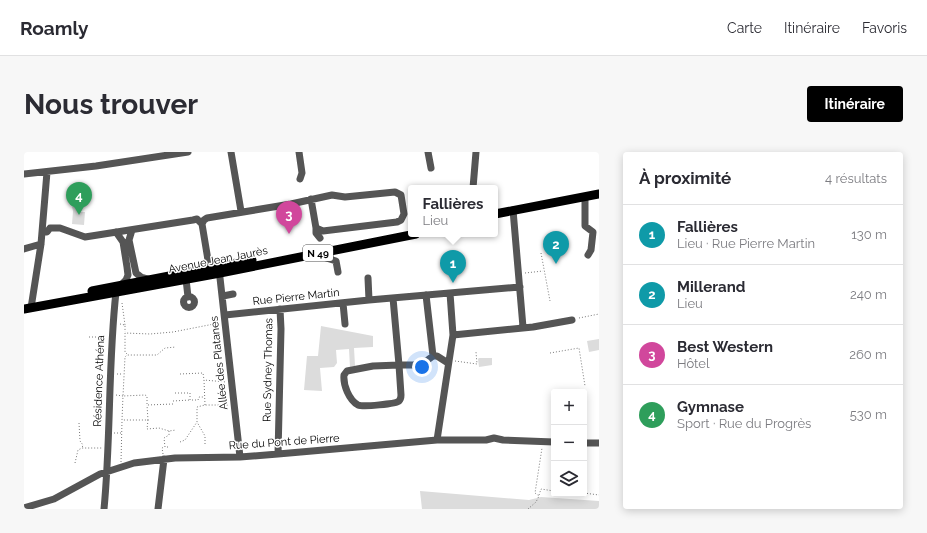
<!DOCTYPE html>
<html lang="fr">
<meta charset="utf-8">
<style>
body{margin:0;font-family:Raleway,sans-serif;background:#f7f7f7;color:#2b2b33}
.controls{position:absolute;right:12px;bottom:12px;display:grid;overflow:hidden;border-radius:4px;box-shadow:0 2px 10px #0003}
.controls button{width:36px;height:36px;display:grid;place-items:center;padding:0;border:0;border-bottom:1px solid #e1e1e2;background:#fff;color:#2b2b33;font:20px sans-serif}
.you{position:absolute;left:398px;top:215px;width:14px;height:14px;margin:-10px;border:3px solid #fff;border-radius:50%;background:#1a73e8;box-shadow:0 0 0 6px #1a73e833}
.badge{display:grid;place-items:center;width:26px;height:26px;border-radius:50%;background:#000;color:#fff;font-size:13px;font-weight:700}
.pin{position:absolute;translate:-50% -33px;filter:drop-shadow(0 1px 2px #0008)}
.pin::after{content:'';position:absolute;top:21px;width:14px;height:12px;background:inherit;clip-path:polygon(0 0,100% 0,50% 100%)}
.popup{position:absolute;left:384px;top:33px;width:90px;height:52px;box-sizing:border-box;display:grid;place-content:center;border-radius:4px;background:#fff;filter:drop-shadow(0 1px 3px #0005);font-size:13px;white-space:nowrap;color:#7c7c81}
.popup b{font-size:15px;color:#2b2b33}
.popup::after{content:'';position:absolute;left:50%;top:100%;margin-left:-8px;border:8px solid transparent;border-top-color:#fff}
.list{margin:0;padding:0;list-style:none}
h2{display:flex;justify-content:space-between;align-items:center;height:52px;margin:0;padding:0 16px;font-size:17px}
h2 small{font-size:13px;font-weight:400;color:#7c7c81}
.list li{display:grid;grid-template-columns:26px 1fr auto;gap:12px;align-items:center;box-sizing:border-box;height:60px;padding:0 16px;border-top:1px solid #e1e1e2}
.list b{display:block;font-size:15px;white-space:nowrap}
.list p{margin:0;font-size:13px;white-space:nowrap;color:#7c7c81}
.list em{font-size:13px;font-style:normal;color:#7c7c81}
.icon{flex:none;width:22px;height:22px;fill:none;stroke:currentColor;stroke-width:2;stroke-linecap:round;stroke-linejoin:round}
.map{position:relative;flex:none;width:575px;height:357px;overflow:hidden;border-radius:4px}
header{display:flex;align-items:center;gap:24px;box-sizing:border-box;height:56px;padding:0 20px;background:#fff;border-bottom:1px solid #e1e1e2}
header strong{font-size:19px}
nav{display:flex;gap:22px;margin-inline-start:auto;font-size:14px}
.intro{display:flex;align-items:center;justify-content:space-between;box-sizing:border-box;height:96px;padding:0 24px}
h1{margin:0;font-size:28px}
.button{padding:10px 18px;border-radius:4px;background:#000;color:#fff;font-size:14px;font-weight:700}
main{display:flex;gap:24px;padding:0 24px}
aside{flex:1;background:#fff;border-radius:4px;box-shadow:0 2px 10px #0003}
.map>svg:first-child{display:block}
.green{fill:#dcdcdc}
.lines{fill:none;stroke-linecap:round;stroke-linejoin:round}
.path{stroke:#777;stroke-width:1;stroke-dasharray:1 2;stroke-linecap:butt}
.minor{stroke:#555;stroke-width:7}
.major{stroke:#000;stroke-width:9}
.labels{text-anchor:middle;dominant-baseline:central;stroke-width:3;stroke-linejoin:round;paint-order:stroke}
.shield{fill:#fff;stroke:#4c4c4c;stroke-width:1}
.shield-label{font-size:10px;font-weight:bold;fill:#000}
.street-label{font-size:11px;fill:#000;stroke:#fff}
</style>
<header>
<strong>Roamly</strong>
<nav><a>Carte</a><a>Itinéraire</a><a>Favoris</a></nav>
</header>
<div class="intro"><h1>Nous trouver</h1><a class="button">Itinéraire</a></div>
<main>
<div class="map">
<svg width="575" height="357" viewBox="0 0 575 357">
<rect width="100%" height="100%" fill="#fff"/>
<path class="green" d="M54 54 56 60H61L60 73 48 72 49 59 48 55Z
M297 174 349 184V195L330 196 331 214 326 215 325 197 312 198 313 211 310 215 296 216 298 239 280 238 283 204H294Z
M575 187V198L565 200 563 189Z
M455 206H468V213L455 215 454 207Z
M396 339 505 348 517 345 575 349V357H398Z"/>
<g class="lines">
<path class="path" d="M517 101 526 149
M501 121 519 119
M98 151 101 173
M555 166 575 162
M96 172 101 173V180
M65 185H81
M526 201 555 196 561 234
M103 202 101 200V181L126 182 149 180 195 171
M431 209 453 212 452 200
M93 222H99
M156 222 179 221 180 228
M151 241H166V248H174L175 245H180
M92 243 99 244 98 268H124L123 253
M149 249 166 248
M149 252 123 253V244L121 243 99 244 101 205 103 203H133L141 196 152 195
M181 253 180 228 202 230
M124 268 123 277 135 276 145 279 152 278
M55 271 56 289 59 293 58 296
M90 281H97
M156 290 161 288 173 270
M181 292V284L173 270V255L181 253H204
M144 295H141L140 286 145 283V279
M139 302 138 296 140 295
M97 310 98 269
M51 311 54 298 58 296H79
M560 341 575 343
M515 343 517 337 530 339
M504 357 512 350 515 344 511 341 518 296"/>
<path class="minor" d="M207 0 217 59
M275 0 278 21 276 27
M404 0 407 16
M0 22 72 14 164 0
M449 36 452 0
M561 45V74L569 80 567 98 564 103
M489 58 499 175
M292 76V81L296 86
M108 78 105 88 112 121 117 125 124 127
M18 80H23L26 76H36L61 85 169 68 173 67 178 72
M92 80 99 90 103 115 104 123 102 128 98 132
M0 97 17 92
M298 100 299 105 312 109 314 120
M195 117 216 305
M186 120 178 72 180 68 183 66 267 52 308 43 321 45 371 40 377 43 380 62 377 68 373 70 299 79 292 76 287 47
M344 126 345 148
M162 127 164 145
M402 143 409 204
M199 144 209 142
M159.5 150a5.5 5.5 0 1 1 11 0a5.5 5.5 0 1 1-11 0Z
M369 146 375 213 349 214 323 219 320 223C319 233 325 248 334 253 339 255 372 252 375 249 377 247 377 245 377 243L375 213H394L401 210 409 204H413L424 211
M319 151 321 172
M7 156 17 92 23 20
M201 163 345 148 496 135
M429 183 509 175 548 168
M413 288 429 183 426 141
M560 291H575
M254 302 257 177 256 157
M0 356 30 347 76 322 110 311 151 306 216 305 254 302 413 288H462L470 286 479 288 530 290
M80 357C87 285 84 212 92 140
M134 357 140 307"/>
<path class="major" d="M471 62 575 42
M68 139 228 108
M0 157 196 121 392 82"/>
</g>
<g class="labels">
<rect class="shield" x="279" y="93" width="30" height="16" rx="3"/>
<g class="shield-label">
<text x="294" y="101">N 49</text>
</g>
<g class="street-label">
<text transform="translate(194 108) rotate(-11)">Avenue Jean Jaurès</text>
<text transform="translate(272 145) rotate(-6)">Rue Pierre Martin</text>
<text transform="translate(195 211) rotate(-96)">Allée des Platanes</text>
<text transform="translate(244 218) rotate(-89)">Rue Sydney Thomas</text>
<text transform="translate(75 229) rotate(-88)">Résidence Athéna</text>
<text transform="translate(260 290) rotate(-4)">Rue du Pont de Pierre</text>
</g>
</g>
</svg>
<div class="controls">
<button>+</button>
<button>−</button>
<button><svg class="icon" aria-label="layers" viewBox="0 0 24 24"><path d="M12 4l9 5-9 5-9-5zM3 14l9 5 9-5"/></svg></button>
</div>
<div class="you"></div>
<div class="pin badge" style="left:429px;top:131px;background:#0f9aa8">1</div>
<div class="popup"><b>Fallières</b>Lieu</div>
<div class="pin badge" style="left:532px;top:112px;background:#0f9aa8">2</div>
<div class="pin badge" style="left:265px;top:82px;background:#d1479c">3</div>
<div class="pin badge" style="left:55px;top:63px;background:#2e9e5b">4</div>
</div>
<aside>
<h2>À proximité<small>4 résultats</small></h2>
<ul class="list">
<li><span class="badge" style="background:#0f9aa8">1</span><div><b>Fallières</b><p>Lieu · Rue Pierre Martin</p></div><em>130 m</em></li>
<li><span class="badge" style="background:#0f9aa8">2</span><div><b>Millerand</b><p>Lieu</p></div><em>240 m</em></li>
<li><span class="badge" style="background:#d1479c">3</span><div><b>Best Western</b><p>Hôtel</p></div><em>260 m</em></li>
<li><span class="badge" style="background:#2e9e5b">4</span><div><b>Gymnase</b><p>Sport · Rue du Progrès</p></div><em>530 m</em></li>
</ul>
</aside>
</main>
